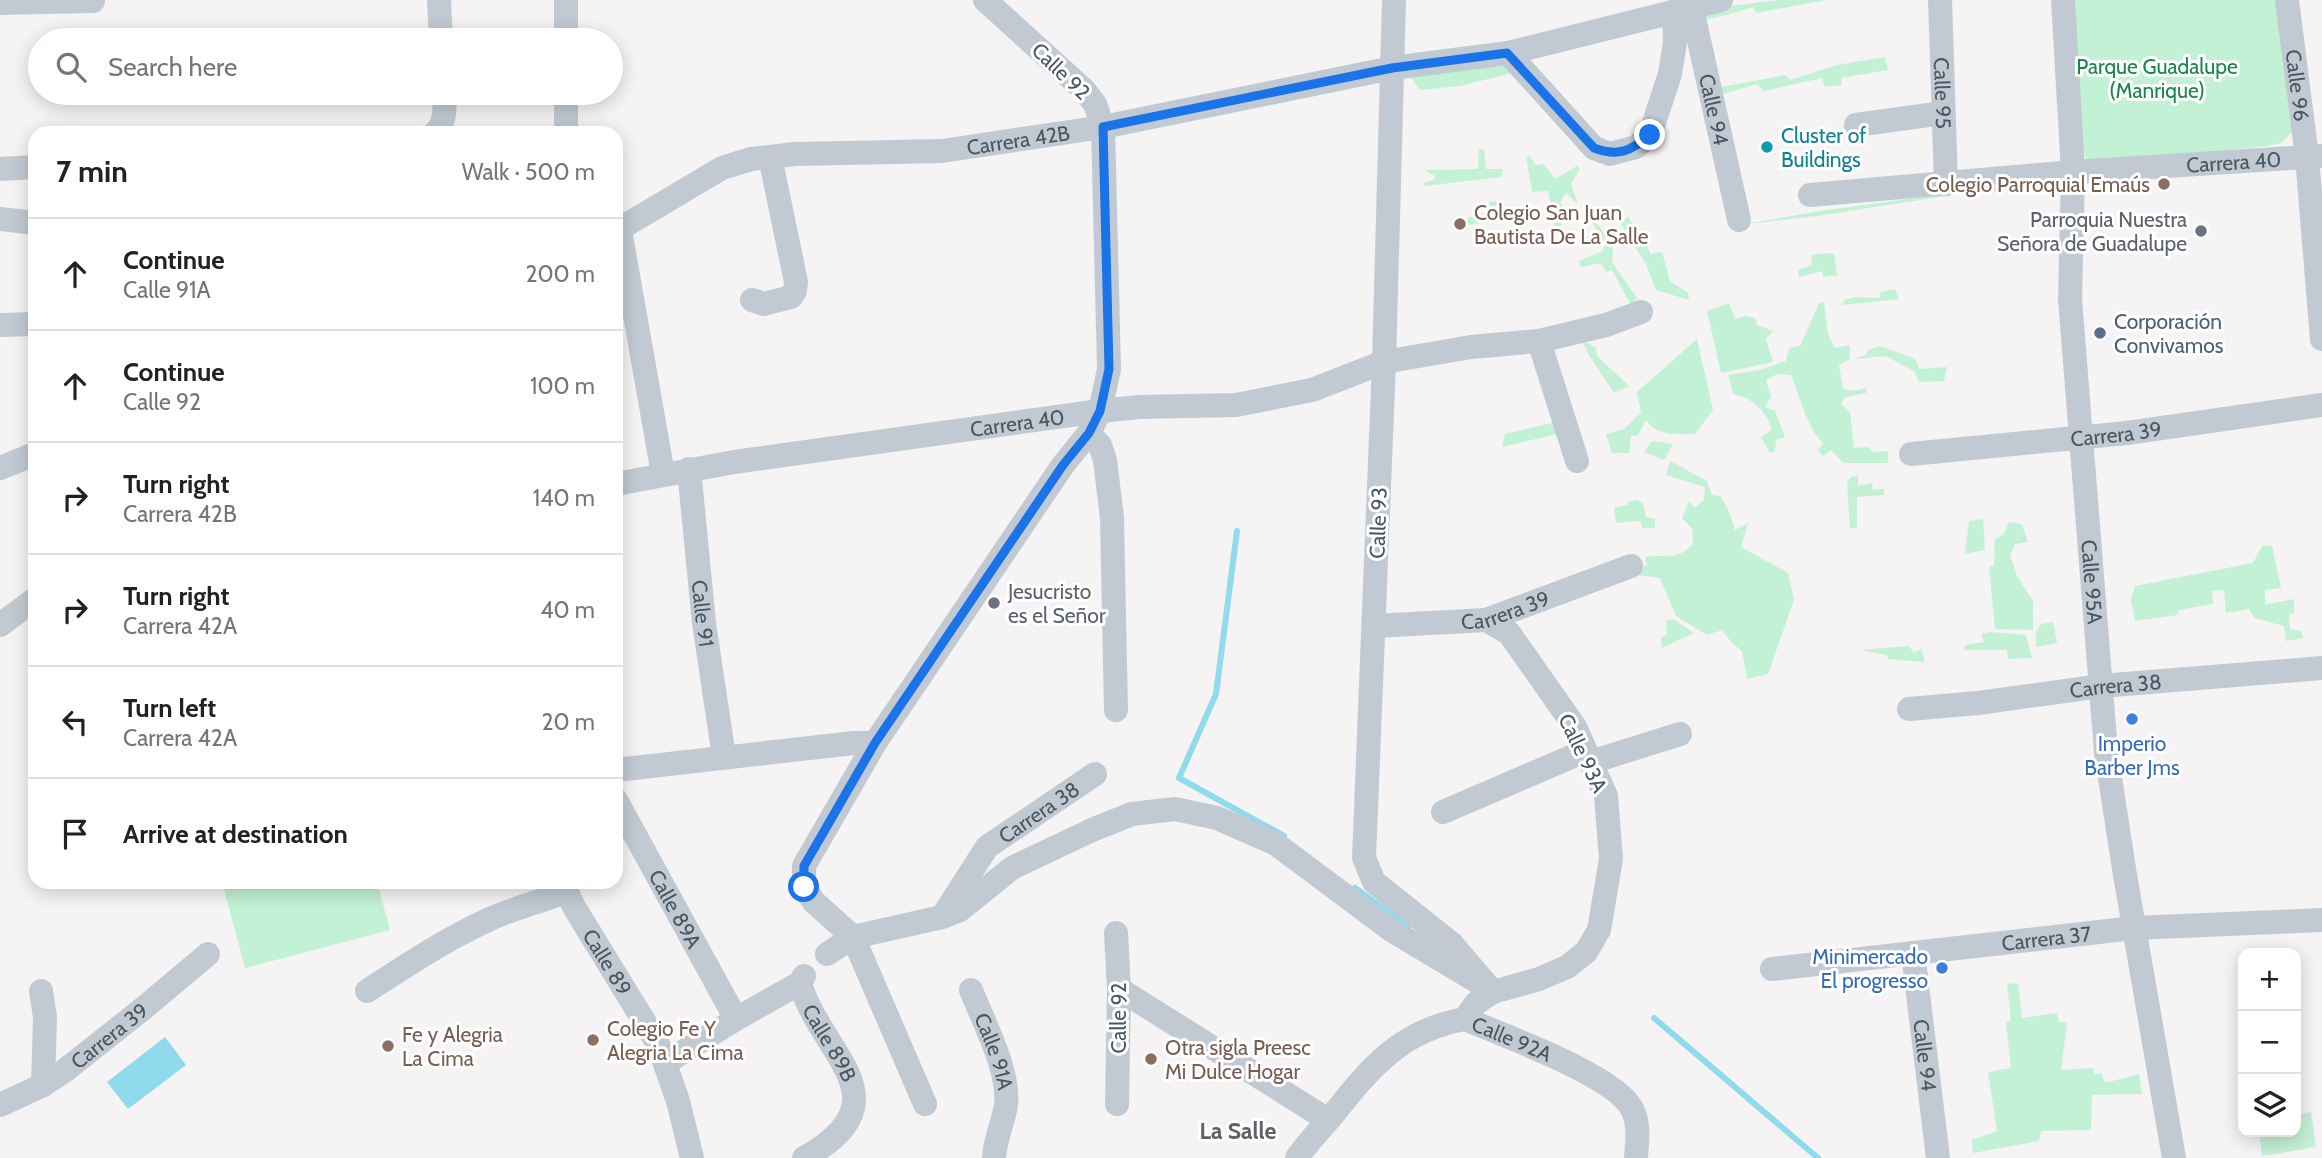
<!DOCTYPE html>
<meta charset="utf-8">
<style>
body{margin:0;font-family:Cabin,sans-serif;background:#f6f6f6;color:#222}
.controls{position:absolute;right:21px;bottom:21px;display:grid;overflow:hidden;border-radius:14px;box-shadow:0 4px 18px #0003}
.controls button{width:63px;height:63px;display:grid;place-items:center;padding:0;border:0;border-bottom:2px solid #e0e0e0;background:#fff;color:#222;font:35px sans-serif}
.stop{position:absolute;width:21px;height:21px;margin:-16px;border:5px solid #1a73e8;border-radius:50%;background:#fff}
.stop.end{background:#1a73e8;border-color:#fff;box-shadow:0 2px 7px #0008}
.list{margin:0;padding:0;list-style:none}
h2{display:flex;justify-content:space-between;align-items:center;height:91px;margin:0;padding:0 28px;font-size:30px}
h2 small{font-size:23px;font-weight:400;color:#767676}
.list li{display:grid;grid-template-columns:46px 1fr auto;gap:21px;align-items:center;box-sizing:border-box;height:112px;padding:0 28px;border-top:2px solid #e0e0e0}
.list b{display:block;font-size:26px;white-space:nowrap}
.list p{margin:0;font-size:23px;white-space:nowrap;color:#767676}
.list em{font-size:23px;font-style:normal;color:#767676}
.icon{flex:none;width:38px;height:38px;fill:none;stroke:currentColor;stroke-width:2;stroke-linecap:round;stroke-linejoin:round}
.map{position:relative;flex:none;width:2322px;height:1158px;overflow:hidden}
.search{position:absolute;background:#fff;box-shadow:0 4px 18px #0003;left:28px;top:28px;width:595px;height:77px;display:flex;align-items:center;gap:18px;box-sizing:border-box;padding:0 24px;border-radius:38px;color:#767676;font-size:26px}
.panel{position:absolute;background:#fff;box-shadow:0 4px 18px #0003;left:28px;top:126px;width:595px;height:763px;border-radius:21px}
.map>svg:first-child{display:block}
.green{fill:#c3f1d5}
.water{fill:#90daee}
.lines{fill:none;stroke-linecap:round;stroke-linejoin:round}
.stream{stroke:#90daee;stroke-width:6}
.minor{stroke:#c1cad2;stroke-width:24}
.route{stroke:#1a73e8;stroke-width:9}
.culture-dot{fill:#0f9aa8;stroke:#fff;stroke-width:2.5}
.education-dot{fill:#8d6e63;stroke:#fff;stroke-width:2.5}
.worship-dot{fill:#6b7280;stroke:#fff;stroke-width:2.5}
.service-dot{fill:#5c6f8a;stroke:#fff;stroke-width:2.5}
.shop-dot{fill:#3f7fe0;stroke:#fff;stroke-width:2.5}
.labels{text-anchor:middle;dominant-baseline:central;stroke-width:6;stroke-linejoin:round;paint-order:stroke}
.park-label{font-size:21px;fill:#17864f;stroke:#fff}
.street-label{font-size:21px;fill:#4a5661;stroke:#fff}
.culture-label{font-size:21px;fill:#0d838f;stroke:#fff;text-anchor:start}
.education-label{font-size:21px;fill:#785e54;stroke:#fff;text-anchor:start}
.worship-label{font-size:21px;fill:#5b616d;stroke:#fff;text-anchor:end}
.service-label{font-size:21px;fill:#4e5e75;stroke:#fff;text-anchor:start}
.shop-label{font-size:21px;fill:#366cbe;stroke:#fff}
.neighbourhood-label{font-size:23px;font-weight:bold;fill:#5f6368;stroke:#fff}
</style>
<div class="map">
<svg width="2322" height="1158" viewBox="0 0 2322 1158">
<rect width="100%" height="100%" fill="#f5f3f3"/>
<path class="green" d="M1779 0H1827L1756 13 1753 7 1727 15 1703 20 1707 9Z
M2074 0H2280L2294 130 2281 143 2267 146 2098 164 2087 160 2079 142Z
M1885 57 1888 70 1841 78 1842 85 1825 87 1822 78 1764 91 1757 84 1720 95 1721 87 1785 75 1790 80 1837 65Z
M1506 62 1512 73 1460 86 1420 90 1411 78 1464 64Z
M1479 149H1484L1486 169H1503L1501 177 1424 186V183L1434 180 1435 176 1425 170 1478 169Z
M1526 156H1530L1536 165 1544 164 1555 179 1577 166 1580 169 1571 184 1578 204 1566 193 1560 203 1571 214 1562 219 1561 229 1556 236 1548 191 1532 192Z
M2062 178 1824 215 1739 225 1827 210Z
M1499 201 1502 220 1468 225 1467 218 1488 213 1489 202Z
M1586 212 1600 227 1613 248 1612 262 1637 298 1631 305 1612 270 1606 272 1601 263 1581 267 1579 261 1603 251 1605 244Z
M1628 216 1640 240 1646 241 1650 254 1662 252 1670 281 1688 293 1689 300 1656 290 1646 264 1621 224Z
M1827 253 1834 254 1837 275 1823 277 1822 271 1799 277 1798 270 1812 265 1811 255Z
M1895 289 1899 299 1843 305 1844 300 1856 297 1879 298 1881 292Z
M1824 302 1828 334 1835 348 1850 345V359L1839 365 1843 388 1851 391 1867 388 1866 393 1845 397 1841 404 1850 412 1854 448 1869 447 1872 452 1888 451V463H1843L1831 450 1823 456 1818 450 1823 443C1806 427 1800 396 1791 375L1777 374 1766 380 1771 397 1765 407 1775 411 1785 437 1776 440 1775 451 1770 453 1761 437 1772 430C1767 412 1752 397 1733 394L1728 375 1759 370 1786 361 1789 348 1800 346 1819 303Z
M1729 303 1735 319 1745 316 1755 318 1757 325 1773 331 1766 339 1773 362 1721 373 1707 311Z
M1697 339 1713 410 1695 434C1676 434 1658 437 1646 420L1638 435 1631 436 1629 453H1612L1606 434 1624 429 1641 413 1637 392Z
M1582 340 1596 348 1597 356 1629 386 1614 393 1587 352Z
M1880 346 1915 359 1919 369 1947 367 1944 381 1919 382 1915 372 1886 356 1853 359 1866 355 1868 350Z
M1561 421 1562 433 1502 447 1505 434Z
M1653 441 1673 444 1664 460 1644 452Z
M1670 461 1707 481 1712 495 1720 496 1728 509 1735 530 1748 523 1741 547 1788 573 1794 600 1768 674 1747 679 1742 651 1732 643 1722 630 1707 635 1676 616 1660 578 1638 575 1637 569 1647 565 1645 557C1664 554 1678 561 1693 544L1692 528 1682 518 1689 501 1695 508 1704 500 1705 487 1666 475Z
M1858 475V486L1872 483 1873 490 1884 489V495L1857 497V527L1850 529 1847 483 1851 477Z
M1636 500 1643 503 1646 517 1655 519V528H1643L1640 521 1616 523 1614 508 1628 505V501Z
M1983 519 1985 550 1965 554 1969 521Z
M2009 522 2022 524 2028 542 2015 544 2010 555 2017 576 2033 601V630L1995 629 1989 567 1994 565 1995 539 2004 534Z
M2262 546H2272L2281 588 2265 590V605L2294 599V613L2289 614 2290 629 2301 631 2303 638 2286 641 2284 626 2254 618 2249 609 2226 613 2224 590 2212 591 2213 604 2179 610 2177 615 2135 621 2131 600 2135 586 2253 563Z
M1673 619 1694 633 1662 648 1661 638 1667 634 1666 621Z
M2053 622 2057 643 2036 647V632L2041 624Z
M1991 632 2026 635 2032 658 2008 659 2007 650H1964L1965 645 1984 642 1981 634Z
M1909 646 1914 653 1921 649 1925 662 1888 659 1887 655 1860 650Z
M222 882H377L390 930 245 968Z
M2007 983 2018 984 2022 1018 2057 1013 2059 1022H2067L2061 1070 2093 1068 2095 1074 2101 1073 2105 1083 2139 1074 2142 1094 2092 1095 2091 1130 2041 1131 2039 1141 1973 1153 1972 1140 1997 1131 1988 1072 2011 1068 2006 1023 2011 1020Z
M2311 1112 2316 1147 2262 1156 2259 1132H2296V1115Z"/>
<path class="water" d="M165 1037 186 1065 128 1109 107 1082Z"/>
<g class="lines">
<path class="stream" d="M1237 531 1216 694 1179 778 1284 836
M1355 888 1408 927
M1654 1018 1818 1158"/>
<g class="minor">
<path d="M439 0 441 40"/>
<path d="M566 0V40"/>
<path d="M1394 0 1384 362 1364 858 1374 882 1452 944 1493 992"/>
<path id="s1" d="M1690 0 1739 220"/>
<path id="s2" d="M1940 0 1946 184"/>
<path id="s3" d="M2063 0 2073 172 2070 299 2106 752 2125 875 2174 1158"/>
<path id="s4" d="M2287 0 2307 157 2322 339"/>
<path d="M0 3 93 1"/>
<path d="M1508 53 1594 148 1610 154 1636 147 1650 135 1670 74 1675 42 1674 11"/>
<path d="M566 93V133"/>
<path d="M1856 125 1943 113"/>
<path d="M435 133C446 122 445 107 444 93"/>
<path d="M0 169 35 167"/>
<path id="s5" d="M1810 195 2073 172 2322 156"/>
<path d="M0 219 35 223"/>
<path d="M620 230 663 474"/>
<path id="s6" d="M616 231 722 168 751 159 795 154 942 151 1103 127 1392 68 1508 53 1721 0"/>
<path d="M752 300 764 304 791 297 795 291 796 282 770 157"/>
<path d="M0 325 35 324"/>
<path d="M1539 341 1577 461"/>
<path d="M1089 433 1100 445 1105 460 1112 518 1116 710"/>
<path id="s7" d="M1911 454 2127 433 2322 405"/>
<path d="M0 468 35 454"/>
<path id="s8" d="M689 469 704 623 724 757"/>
<path id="s9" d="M616 484 734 462 1100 411 1139 407 1236 405 1312 390 1384 362 1471 347 1539 341 1606 325 1641 312"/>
<path d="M0 625 35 599"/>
<path id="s10" d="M1374 626 1486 620 1631 566"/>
<path id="s11" d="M1909 709 1978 703 2101 686 2322 668"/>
<path d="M1591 762 1680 734"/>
<path d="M616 770 854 743H875"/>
<path id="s12" d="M616 800 736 1019"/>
<path d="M1443 812 1585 751"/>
<path id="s13" d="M566 882 567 892 574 907 658 1044 678 1101 692 1158"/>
<path id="s14" d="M944 914 987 847 1095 774"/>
<path d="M1116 933 1119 989 1117 1104"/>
<path id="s15" d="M1913 953 1938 1158"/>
<path d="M827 954 853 937 942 917 960 910 1012 868 1092 830 1132 814 1175 809 1217 818 1276 844 1391 930 1478 982"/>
<path id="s16" d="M1772 969 2134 928 2322 920"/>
<path id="s17" d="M804 976 800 983C821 1055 908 1100 804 1158"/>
<path d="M1119 989 1328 1120"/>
<path id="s18" d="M971 990C983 1021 1010 1071 1006 1105 1003 1123 995 1139 994 1158"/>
<path d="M41 991 45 1017 43 1085"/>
<path d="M367 991C407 965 446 939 490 919 514 908 541 901 567 892"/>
<path d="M1465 1019 1476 1003 1493 992 1539 979 1567 967 1586 952 1599 930 1611 859 1606 796 1575 727 1509 633 1486 620"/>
<path d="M665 1063 736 1019 800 983"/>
<path d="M925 1104 853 937 814 902 804 887V866L875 743 1063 465 1089 433 1100 411 1109 369 1103 127 1095 104 1084 90 985 0"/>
<path id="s19" d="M0 1105 43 1085 63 1072 145 1007 208 954"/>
<path id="s20" d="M1297 1158C1307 1143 1320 1130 1332 1116 1370 1068 1401 1030 1465 1019 1502 1035 1616 1076 1632 1109 1640 1124 1637 1142 1636 1158"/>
</g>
</g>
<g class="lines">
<path class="route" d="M804 887V866L875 743 1063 465 1089 433 1100 411 1109 369 1103 127 1392 68 1507 53 1594 148C1618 157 1631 151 1650 135"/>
</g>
<circle class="culture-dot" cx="1767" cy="147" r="7"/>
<g class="education-dot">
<circle cx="2164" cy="184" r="7"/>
<circle cx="1460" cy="224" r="7"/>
<circle cx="593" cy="1040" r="7"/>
<circle cx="388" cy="1046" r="7"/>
<circle cx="1151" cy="1059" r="7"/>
</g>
<g class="worship-dot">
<circle cx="2201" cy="231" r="7"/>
<circle cx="994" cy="603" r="7"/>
</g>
<circle class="service-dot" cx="2100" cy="333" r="7"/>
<g class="shop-dot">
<circle cx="2132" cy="719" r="7"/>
<circle cx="1942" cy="968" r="7"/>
</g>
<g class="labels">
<g class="park-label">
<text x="2157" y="66">Parque Guadalupe<tspan x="2157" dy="24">(Manrique)</tspan></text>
</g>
<g class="street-label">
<text transform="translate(1061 71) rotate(44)">Calle 92</text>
<text stroke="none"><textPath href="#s4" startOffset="86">Calle 96</textPath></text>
<text stroke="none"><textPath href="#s2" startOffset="93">Calle 95</textPath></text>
<text stroke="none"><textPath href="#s1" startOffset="112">Calle 94</textPath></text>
<text stroke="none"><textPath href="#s6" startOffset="422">Carrera 42B</textPath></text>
<text stroke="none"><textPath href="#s5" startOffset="425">Carrera 40</textPath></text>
<text stroke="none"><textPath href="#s9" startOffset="406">Carrera 40</textPath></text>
<text stroke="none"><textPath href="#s7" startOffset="206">Carrera 39</textPath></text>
<text transform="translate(1378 523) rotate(-88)">Calle 93</text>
<text stroke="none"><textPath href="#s3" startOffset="583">Calle 95A</textPath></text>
<text stroke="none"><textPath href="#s10" startOffset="133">Carrera 39</textPath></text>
<text stroke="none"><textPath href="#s8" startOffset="145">Calle 91</textPath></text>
<text stroke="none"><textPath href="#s11" startOffset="208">Carrera 38</textPath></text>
<text transform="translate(1583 753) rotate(64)">Calle 93A</text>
<text stroke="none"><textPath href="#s14" startOffset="142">Carrera 38</textPath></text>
<text stroke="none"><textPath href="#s12" startOffset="124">Calle 89A</textPath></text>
<text stroke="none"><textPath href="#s16" startOffset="276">Carrera 37</textPath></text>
<text stroke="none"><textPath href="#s13" startOffset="91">Calle 89</textPath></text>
<text transform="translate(1118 1018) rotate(-90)">Calle 92</text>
<text stroke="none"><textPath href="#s19" startOffset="130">Carrera 39</textPath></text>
<text stroke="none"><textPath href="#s20" startOffset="275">Calle 92A</textPath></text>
<text stroke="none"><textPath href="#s17" startOffset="75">Calle 89B</textPath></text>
<text stroke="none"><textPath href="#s18" startOffset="66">Calle 91A</textPath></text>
<text stroke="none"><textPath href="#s15" startOffset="103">Calle 94</textPath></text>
</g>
<g class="culture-label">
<text x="1781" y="135">Cluster of<tspan x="1781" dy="24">Buildings</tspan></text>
</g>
<g class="education-label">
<text x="2150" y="184" text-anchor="end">Colegio Parroquial Emaús</text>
<text x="1474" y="212">Colegio San Juan<tspan x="1474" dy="24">Bautista De La Salle</tspan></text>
<text x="607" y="1028">Colegio Fe Y<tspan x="607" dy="24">Alegria La Cima</tspan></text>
<text x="402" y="1034">Fe y Alegria<tspan x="402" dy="24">La Cima</tspan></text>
<text x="1165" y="1047">Otra sigla Preesc<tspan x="1165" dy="24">Mi Dulce Hogar</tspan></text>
</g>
<g class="worship-label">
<text x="2187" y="219">Parroquia Nuestra<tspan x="2187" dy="24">Señora de Guadalupe</tspan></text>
<text x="1008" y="591" text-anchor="start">Jesucristo<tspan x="1008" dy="24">es el Señor</tspan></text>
</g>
<g class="service-label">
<text x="2114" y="321">Corporación<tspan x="2114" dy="24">Convivamos</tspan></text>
</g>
<g class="shop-label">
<text x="2132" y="743">Imperio<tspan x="2132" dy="24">Barber Jms</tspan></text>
<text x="1928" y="956" text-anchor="end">Minimercado<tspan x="1928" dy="24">El progresso</tspan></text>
</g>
<g class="neighbourhood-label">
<text x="1238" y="1131">La Salle</text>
</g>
</g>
</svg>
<div class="controls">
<button>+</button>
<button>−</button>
<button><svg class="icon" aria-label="layers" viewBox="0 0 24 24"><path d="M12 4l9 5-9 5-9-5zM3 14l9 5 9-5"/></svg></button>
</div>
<div class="stop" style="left:804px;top:887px"></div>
<div class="stop end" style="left:1650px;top:135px"></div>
<div class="search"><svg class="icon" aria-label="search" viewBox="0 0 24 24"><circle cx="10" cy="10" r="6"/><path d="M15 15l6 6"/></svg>Search here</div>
<section class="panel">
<h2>7 min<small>Walk · 500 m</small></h2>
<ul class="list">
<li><svg class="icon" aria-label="ahead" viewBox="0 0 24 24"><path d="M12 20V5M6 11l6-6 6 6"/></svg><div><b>Continue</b><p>Calle 91A</p></div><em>200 m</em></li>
<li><svg class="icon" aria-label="ahead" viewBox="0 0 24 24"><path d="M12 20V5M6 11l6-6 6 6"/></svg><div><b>Continue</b><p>Calle 92</p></div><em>100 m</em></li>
<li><svg class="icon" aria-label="right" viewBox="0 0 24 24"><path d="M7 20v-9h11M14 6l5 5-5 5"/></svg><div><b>Turn right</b><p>Carrera 42B</p></div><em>140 m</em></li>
<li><svg class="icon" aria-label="right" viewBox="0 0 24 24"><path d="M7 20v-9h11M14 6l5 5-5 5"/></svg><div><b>Turn right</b><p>Carrera 42A</p></div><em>40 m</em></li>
<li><svg class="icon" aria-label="left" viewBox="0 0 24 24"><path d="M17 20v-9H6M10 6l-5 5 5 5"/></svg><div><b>Turn left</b><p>Carrera 42A</p></div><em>20 m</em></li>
<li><svg class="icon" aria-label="arrive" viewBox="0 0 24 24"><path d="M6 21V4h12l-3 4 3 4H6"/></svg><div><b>Arrive at destination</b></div></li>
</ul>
</section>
</div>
